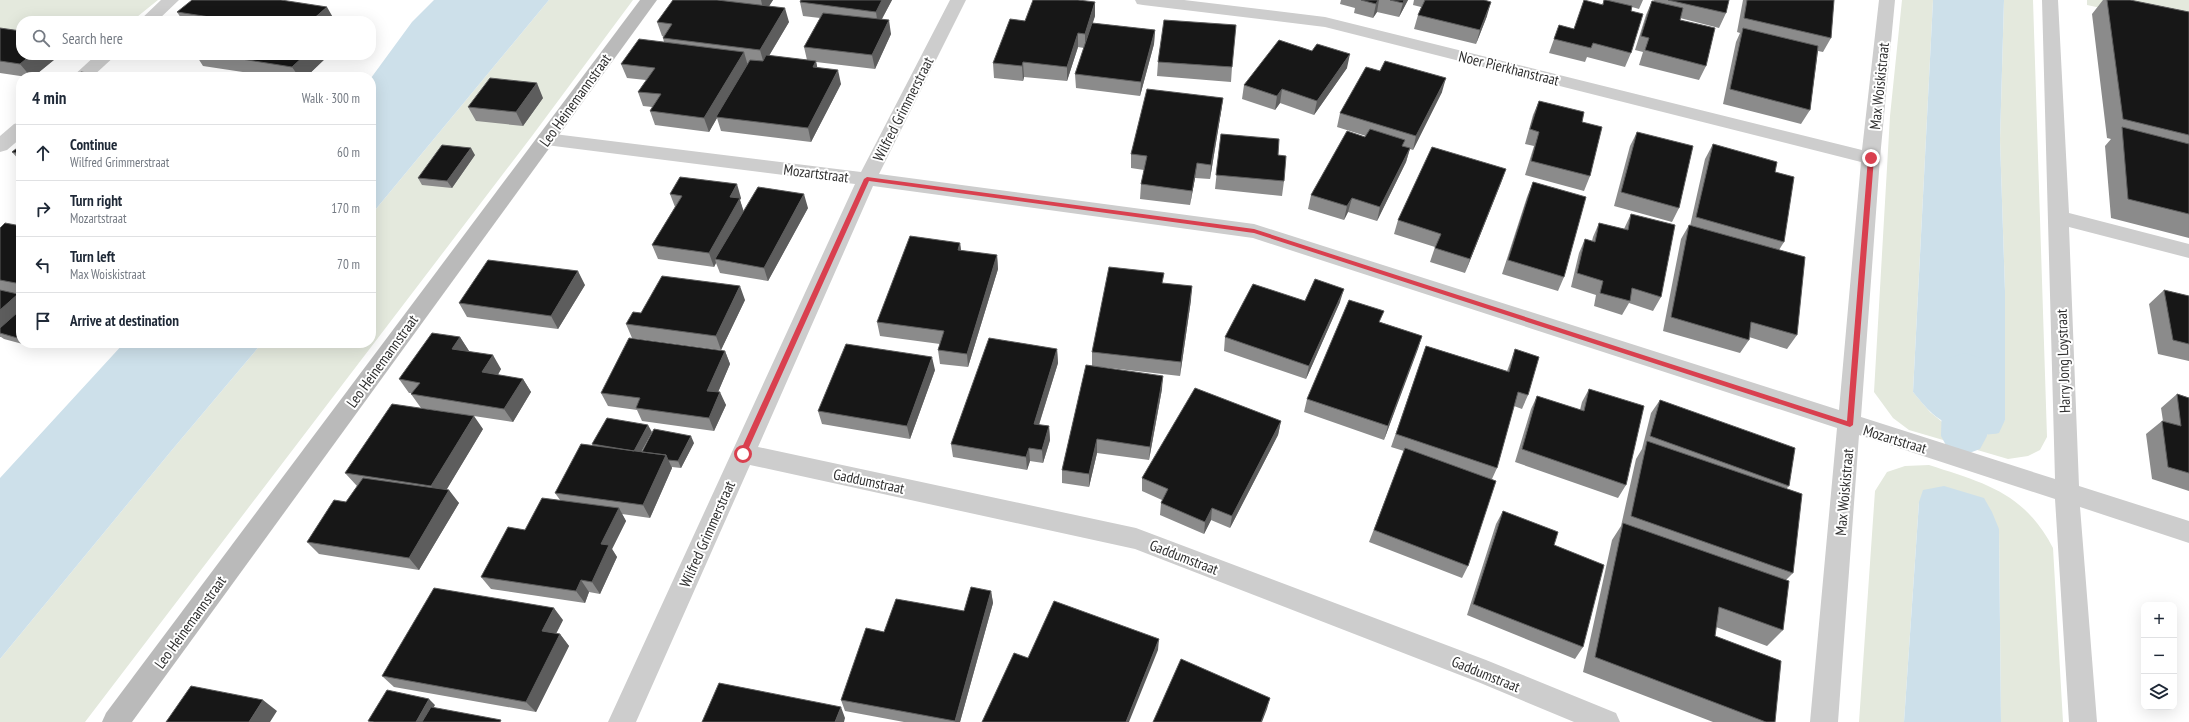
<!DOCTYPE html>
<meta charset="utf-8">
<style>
body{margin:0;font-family:"PT Sans Narrow",sans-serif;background:#f6f6f7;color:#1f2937}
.controls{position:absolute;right:12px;bottom:12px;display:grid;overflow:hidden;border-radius:8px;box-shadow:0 4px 16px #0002}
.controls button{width:36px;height:36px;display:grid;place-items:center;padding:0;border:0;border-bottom:1px solid #e0e1e3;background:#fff;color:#1f2937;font:20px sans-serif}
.stop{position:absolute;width:12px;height:12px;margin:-9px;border:3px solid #d9404f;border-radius:50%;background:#fff}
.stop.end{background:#d9404f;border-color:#fff;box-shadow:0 1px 4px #0008}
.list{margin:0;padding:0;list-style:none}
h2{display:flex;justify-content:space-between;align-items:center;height:52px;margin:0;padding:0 16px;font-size:17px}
h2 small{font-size:13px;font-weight:400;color:#747a83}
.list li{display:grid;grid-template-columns:26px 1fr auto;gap:12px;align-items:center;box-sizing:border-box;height:56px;padding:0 16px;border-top:1px solid #e0e1e3}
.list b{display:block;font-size:15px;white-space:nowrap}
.list p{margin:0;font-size:13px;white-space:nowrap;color:#747a83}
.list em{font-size:13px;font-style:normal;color:#747a83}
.icon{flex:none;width:22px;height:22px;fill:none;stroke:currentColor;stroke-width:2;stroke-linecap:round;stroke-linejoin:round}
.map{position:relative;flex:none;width:2189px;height:722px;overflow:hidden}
.search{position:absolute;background:#fff;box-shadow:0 4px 16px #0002;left:16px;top:16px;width:360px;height:44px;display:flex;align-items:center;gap:10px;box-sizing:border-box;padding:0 14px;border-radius:16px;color:#747a83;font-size:15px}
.panel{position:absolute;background:#fff;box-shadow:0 4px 16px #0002;left:16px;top:72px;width:360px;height:276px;border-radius:16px}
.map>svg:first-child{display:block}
.green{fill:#e4e9dd}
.water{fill:#cde0ea}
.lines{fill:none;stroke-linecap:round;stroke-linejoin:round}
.canal{fill:#cde0ea;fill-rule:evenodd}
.street{fill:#cdcdcd;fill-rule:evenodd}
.secondary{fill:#bababa;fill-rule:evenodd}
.wall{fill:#8b8b8b}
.shaded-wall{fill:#5d5d5d}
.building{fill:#171717;stroke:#5d5d5d}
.route{fill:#d9404f}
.labels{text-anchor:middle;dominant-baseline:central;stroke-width:4;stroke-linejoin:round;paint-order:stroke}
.street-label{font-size:15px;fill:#303030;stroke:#fff}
</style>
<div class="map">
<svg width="2189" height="722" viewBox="0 0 2189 722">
<rect width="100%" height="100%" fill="#fff"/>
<path class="green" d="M0 0H158L132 21H21V35L0 32Z
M549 0H633L532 136 85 722H0V659L172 450 262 343H371V215Z
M1902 0H1933L1913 392 1930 412 1946 425 1985 436 2005 420V291L2000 140 2004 0H2033L2047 437 2040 450 2028 456 2008 459 1909 430 1893 418 1874 392 1890 116Z
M2087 0H2189V27L2087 5Z
M1929 465C1984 483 2024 492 2053 548L2063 722H2001L1999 529 1919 502 1904 722H1859L1875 491 1887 472 1905 466Z"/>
<path class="water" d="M434 0H549L371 215V78L412 22Z
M1933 0H2004L2000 140 2005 291V420L1999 433C1986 436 1978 434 1965 430 1938 422 1931 414 1913 392Z
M124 343H262L172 450 0 659V478Z
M1944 486 1984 498 1992 512 1999 529 2001 722H1904L1919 502 1923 490Z"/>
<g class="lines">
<path class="canal" d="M1965 353 1981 358 1987 370V436L1980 449 1964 455 1948 449 1941 436 1943 370 1949 358Z"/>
<path class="street" d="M161 0H179L157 21H139Z
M950 0H966L879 174 1254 224 1839 410 1861 162 1325 27 1143 5 1137 4 1135 0H1184L1325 17 1862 150 1879 0H1895L1880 158 1861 417 2055 479 2042 0H2058L2069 213 2189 244V258L2069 227 2079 486 2189 521V543L2080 507 2097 722H2069L2055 499 1859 435 1838 722H1810L1837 428 1253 238 873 186 758 447 1136 528 1486 660 1616 713 1620 722H1574L1478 682 1135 549 750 465 636 722H608L855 184 546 145 539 143 537 139 539 135 546 133 861 172Z
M96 55H116L92 77H72Z
M21 122V138L7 150 0 152V136L14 124Z"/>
<path class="secondary" d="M640 0H657L132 722H102L106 713Z"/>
</g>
<path class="wall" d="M673 0H773L769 6 789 22 769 56 807 60 804 47 820 18 803 16 800 2 801 0H892L882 19 891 34 875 69 816 62 817 67 841 84 811 142 721 131 717 118 709 132 655 125 650 111 652 107 643 106 638 92 646 80 627 78 621 64 664 42 663 38 664 37 662 36 657 22Z
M1341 0H1408L1399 17 1377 12 1373 18 1354 13 1355 8 1340 4Z
M1414 0H1486L1487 16 1476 44 1414 29 1418 15 1421 7 1413 5Z
M1602 0H1643L1639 9 1632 7 1631 11V53L1625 67 1587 57 1585 62 1549 53 1559 25 1574 29 1602 5 1604 0Z
M1654 0H1729L1726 13 1719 28 1680 18V20L1706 66 1699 80 1639 65 1643 52 1635 50 1646 15 1652 1H1653Z
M1743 0H1834L1831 38 1823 52 1818 51 1810 110 1801 124 1723 104 1736 42 1740 33 1737 32Z
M2103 0H2130L2189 12V238L2111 218 2105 146 2111 139 2107 138 2092 14Z
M177 12 335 21H183Z
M1095 16 1092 23 1155 30 1154 44 1140 96 1076 88 1075 74 1084 48 1078 47 1067 81 1024 77 1023 81 994 78 993 63 1025 21Z
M0 28 21 55H60L33 77H27L0 73Z
M1312 51 1347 68 1314 115 1280 103 1275 110 1242 99 1244 85Z
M196 55H329L306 77H275L203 66Z
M1158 62 1232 67 1231 82 1157 76Z
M1380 71 1442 92 1413 150 1410 149 1406 162 1377 221 1348 212 1344 220 1308 209 1311 195 1366 136 1337 127 1340 113Z
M543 98 523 126 476 121 468 107Z
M1223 98 1221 112 1210 179 1195 178 1190 205 1140 199 1141 184 1144 170 1131 168V154Z
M1539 101 1590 176 1584 191 1525 175 1534 146 1525 144 1533 115Z
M1637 132 1679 208 1672 222 1614 206 1630 146Z
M1221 134 1284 181 1282 196 1215 189Z
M1713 144 1775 172 1784 242 1779 250 1797 335 1787 349 1749 337V340L1740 353 1663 331 1681 239 1689 225 1690 226 1705 159Z
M21 145V162L12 152Z
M475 155 452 188 422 185 418 178Z
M1506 169 1465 273 1430 262 1435 247 1394 234 1398 220Z
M1533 182 1564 277 1558 291 1502 274 1527 197Z
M670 194 741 198 740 200 743 211 808 208 768 281 720 273 716 263 714 267 658 259 652 245 675 207Z
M21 197V206L16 201Z
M1631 214 1661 297 1653 311 1629 303 1622 315 1594 306 1596 295 1571 287 1579 253 1585 239 1592 241 1593 237 1599 223 1624 229Z
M21 226V295H18L21 297V343H34L30 346 4 339 1 337H0V228Z
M960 243 961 251 997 255 998 269 968 367 940 364 938 350 940 344 880 336 877 322Z
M1163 283 1191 300 1180 376 1092 366V352Z
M585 285 558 329 467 317 459 303Z
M2164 290 2189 296V361L2158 354 2149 304Z
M745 300 721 350 632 338 626 324 641 313Z
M1305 301 1340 302 1306 379 1224 351 1225 337Z
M1380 322 1422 336 1384 440 1304 412 1307 399Z
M460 337 469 351V352L501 369 498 375 523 379 531 392 513 422 421 408 411 394 412 393H409L399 379Z
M1426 346 1507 371 1510 363 1515 349 1528 395 1522 409 1514 406 1497 468 1492 479 1468 566 1462 578 1369 542 1404 451 1391 447Z
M1057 349 1058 363 1039 425 1049 426 1050 440 1043 463 1030 461 1027 470 953 457 951 444Z
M725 351 730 364 718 392 726 405 714 431 642 421 637 410 608 406 601 393Z
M1086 365 1162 389 1149 460 1097 453 1089 487 1062 483V470Z
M935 370 910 439 822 424 818 411Z
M1589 389 1626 485 1618 498 1515 462 1531 409 1537 396 1580 410 1582 402Z
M2177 394 2189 398V491L2152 479 2146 434 2162 421H2163L2161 408Z
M1660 400 1789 486 1787 488 1793 573 1786 580 1783 630 1767 646 1716 627 1715 636 1775 722H1713L1583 672 1612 540 1621 526 1636 459 1642 449 1651 413Z
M1281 421 1278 435 1230 528 1211 520 1204 534 1160 515 1161 503 1162 500 1142 491V478Z
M483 429 446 490 459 503 419 570 319 554 307 542 346 502 357 486 345 473Z
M652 432 641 452 694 443 681 468 672 467V468L650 518 622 514 626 521 612 549 617 557 600 594 589 592 585 603 491 589 481 577 525 530 560 500 555 493 593 445 592 444Z
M1503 511 1554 545 1583 647 1575 659 1467 615 1496 524Z
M991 591 993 603 960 722H904L845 711 841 700 884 632 964 611Z
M563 620 556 634H560L569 646 536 712 394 687 382 676Z"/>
<path class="shaded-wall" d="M761 0H773L764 14Z
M882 0H892L878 26 876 12Z
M1378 0H1379L1377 12 1373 18 1376 4Z
M1404 0H1408L1399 17 1403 3Z
M1095 2V16L1085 48V34Z
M1491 2 1487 16 1476 44 1480 30Z
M327 7 335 21H311Z
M785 8 789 22 764 64 760 50Z
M889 20 891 34 875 69 872 55Z
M1155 30 1154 44 1140 96 1141 82Z
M1078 33V47L1067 81V67Z
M744 52 748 66 716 117 717 118 709 132 704 118Z
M1350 54 1347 68 1314 115 1317 101Z
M31 55H60L33 77H31L20 64Z
M305 55H329L306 77H299L292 67Z
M816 61 819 76 813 67Z
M1023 62 1024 77 1023 81 1022 66Z
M838 70 841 84 811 142 808 128Z
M1446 78 1442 92 1413 150 1416 136Z
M537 83 543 98 523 126 516 112Z
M1282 89 1280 103 1275 110 1277 96Z
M1223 98 1221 112 1210 179 1211 165Z
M471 148 475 155 452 188 447 181Z
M1410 148 1406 162 1377 221 1380 207Z
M1197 163 1195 178 1190 205 1192 191Z
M1506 169 1501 183 1465 273 1470 259Z
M737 184 741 198 740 200 744 212 715 259 716 263 714 267 709 253 730 197Z
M804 194 808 208 768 281 764 268Z
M1352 198 1348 212 1344 220 1347 206Z
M960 243 962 257 958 250Z
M997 255 998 269 968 367 967 354Z
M578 271 585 285 558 329 551 316Z
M740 286 745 300 721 350 716 336Z
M1192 286 1191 300 1180 376 1181 362Z
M1344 289 1340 302 1306 379 1309 366Z
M18 294 21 297V318L0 333V310Z
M1422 336 1418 349 1384 440 1388 426Z
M460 337 469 351 461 363 452 349Z
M27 343H34L30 346Z
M1057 349 1058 363 1035 437 1034 424Z
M725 351 730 364 713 404 707 391Z
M493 355 501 369 491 386 482 372Z
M932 357 935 370 910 439 907 426Z
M1163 376 1162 389 1149 460 1150 447Z
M523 379 531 392 513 422 504 409Z
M720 392 726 405 714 431 709 418Z
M474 416 483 429 441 499 431 486Z
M1281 421 1278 435 1230 528 1232 516Z
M648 425 652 432 638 458 634 451Z
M1049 426 1050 440 1043 463 1042 450Z
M691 436 694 443 681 468 678 461Z
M1097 439V453L1089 487V474Z
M1029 448 1030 461 1027 470 1026 457Z
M666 455 672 468 650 518 643 505Z
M449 490 459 503 419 570 409 558Z
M619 508 626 521 612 549 617 557 600 594 592 582 601 544Z
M1212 508 1211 520 1204 534 1205 522Z
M581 580 589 592 585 603 576 591Z
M991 591 993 603 960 722H955Z
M554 608 563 620 551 643 542 631Z
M560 634 569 646 536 712 526 702Z
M1159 639 1158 650 1129 722H1126Z
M1270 698 1267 709 1262 722H1261Z
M429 699 435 705 426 722H416Z
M263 700 277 711 270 722H249Z
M841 707 845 718 844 722H835Z"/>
<path class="building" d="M192 0H281L327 7 311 21H236L177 12Z
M673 0H717L785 8 760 50 663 38 672 24 657 22Z
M801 0H882L876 12 800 2Z
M1033 0H1078L1095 2 1085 34 1078 33 1067 67 1023 62 1022 66 993 63 1010 19 1025 21Z
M1361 0H1378L1376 4Z
M1390 0H1404L1403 3Z
M1425 0H1484L1491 2 1480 30 1418 15Z
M1584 0 1603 5 1604 0H1606L1632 6 1631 11 1643 14 1631 53 1593 43 1591 48 1554 39 1559 25 1574 29Z
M1668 0H1729L1726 13Z
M1747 0H1834L1831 38 1744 18Z
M2107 0H2130L2189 12V135L2123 119Z
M1652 1 1683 8 1680 20 1715 28 1706 66 1645 50 1649 38 1641 36Z
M823 13 889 20 872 55 804 47Z
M1164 20 1236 25 1232 67 1158 62Z
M1092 23 1155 30 1141 82 1075 74Z
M0 28 21 31V55H31L20 64 0 61Z
M1743 28 1818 46 1810 110 1730 89Z
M639 39 744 52 704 118 650 111 661 94 638 92 655 68 621 64Z
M1279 40 1312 51 1317 44 1350 54 1317 101 1282 89 1277 96 1244 85Z
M216 55H305L292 67Z
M766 55 816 61 813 67 838 70 808 128 716 117 750 60 763 61Z
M1385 61 1446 78 1416 136 1340 113 1366 67 1380 71Z
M81 72 112 77H75Z
M490 78 537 83 516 112 468 107Z
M1147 89 1223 98 1211 165 1197 163 1192 191 1141 184 1147 156 1131 154Z
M1539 101 1584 112 1582 122 1602 127 1590 176 1531 161 1539 132 1530 129Z
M2122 127 2189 144V214L2128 199Z
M1370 129 1405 140 1402 146 1410 148 1380 207 1352 198 1347 206 1311 195 1347 131 1365 137Z
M1637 132 1693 146 1679 208 1621 192Z
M1221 134 1279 139 1278 155 1286 156 1284 181 1216 175Z
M1713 144 1777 162 1775 172 1794 177 1784 242 1696 217Z
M21 145V154L12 152Z
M442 145 471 148 447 181 418 178Z
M1432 147 1506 169 1470 259 1435 248 1441 234 1398 220Z
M680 177 737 184 730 197 740 198 709 253 652 245 682 196 670 194Z
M1533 182 1586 197 1564 277 1508 260Z
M758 187 804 194 764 268 715 259Z
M21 197V202L16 201Z
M1631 214 1675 225 1661 297 1632 288 1630 301 1600 293 1603 281 1577 273 1585 239 1595 242 1599 223 1628 230Z
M5 223 21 226V284L0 280V228Z
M1689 225 1805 257 1797 335 1751 322 1749 340 1671 317Z
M910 236 960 243 958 250 997 255 967 354 938 350 944 331 877 322Z
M488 260 578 271 551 316 459 303Z
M1109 267 1164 273 1162 283 1192 286 1181 362 1092 352Z
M662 276 740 286 716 336 626 324 633 312 641 313Z
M1315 279 1344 289 1309 366 1225 337 1253 284 1305 301Z
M0 290 18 294 0 310Z
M2164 290 2189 296V344L2173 340Z
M1349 300 1384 311 1379 322 1422 336 1388 426 1307 399Z
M18 312H21V339L0 333V328Z
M432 333 460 337 452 349 493 355 482 372 523 379 504 409 411 394 420 383 399 379Z
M629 338 725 351 707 391 720 392 709 418 636 408 640 398 601 393Z
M989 338 1057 349 1034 424 1049 426 1042 450 1029 448 1026 457 951 444Z
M846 344 932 357 907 426 818 411Z
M1426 346 1509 372 1515 349 1539 357 1528 395 1518 392 1497 468 1396 434Z
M1086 365 1163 376 1150 447 1097 439 1089 474 1062 470Z
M1195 388 1281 421 1232 516 1212 508 1205 522 1161 503 1168 489 1142 478Z
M1589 389 1644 406 1626 485 1522 449 1537 396 1584 411Z
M2177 394 2189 398V473L2168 467 2162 421 2181 426Z
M1660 400 1795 448 1789 486 1650 436Z
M392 404 474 416 431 486 345 473Z
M607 418 648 425 634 451 592 444Z
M654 429 691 436 678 461 668 460 666 455 642 452Z
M1647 441 1802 494 1793 573 1631 516Z
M581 444 666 455 643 505 555 493Z
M1405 448 1496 481 1468 566 1374 530Z
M363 478 449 490 409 558 307 542 334 500 346 502Z
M542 498 619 508 601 544 609 545 592 582 581 580 576 591 481 577 508 527 525 530Z
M1503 511 1558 532 1554 545 1604 565 1583 647 1473 604Z
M1623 523 1789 581 1783 630 1719 607 1715 636 1781 661 1775 722H1766L1595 657Z
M971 587 991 591 955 721 841 700 866 628 884 632 896 599 964 611Z
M434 588 554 608 542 631 560 634 526 702 382 676Z
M1054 601 1159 639 1126 722H982L1014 653 1028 658Z
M1181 659 1270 698 1261 722H1153Z
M719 683 841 707 835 722H702Z
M191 686 263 700 249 722H166Z
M387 690 429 699 416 722H374L368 721Z
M431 707 501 720 500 722H422Z"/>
<path class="route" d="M1871 157 1874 158 1853 425 1850 427 1254 233 869 181 746 454 743 457 739 454 864 179 867 177 1254 229 1847 421 1868 158Z"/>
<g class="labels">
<g class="street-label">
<text transform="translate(1509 68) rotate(14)">Noer Pierkhanstraat</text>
<text transform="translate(1879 86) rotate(-84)">Max Woiskistraat</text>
<text transform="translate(575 100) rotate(-54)">Leo Heinemannstraat</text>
<text transform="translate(903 109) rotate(-63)">Wilfred Grimmerstraat</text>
<text transform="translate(816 173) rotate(7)">Mozartstraat</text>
<text transform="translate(382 361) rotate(-54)">Leo Heinemannstraat</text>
<text transform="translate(2063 361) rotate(-92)">Harry Jong Loystraat</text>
<text transform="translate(1895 439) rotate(17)">Mozartstraat</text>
<text transform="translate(869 481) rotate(12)">Gaddumstraat</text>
<text transform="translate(1844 492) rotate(-85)">Max Woiskistraat</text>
<text transform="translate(707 534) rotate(-66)">Wilfred Grimmerstraat</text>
<text transform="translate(1184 557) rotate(21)">Gaddumstraat</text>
<text transform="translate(190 622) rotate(-54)">Leo Heinemannstraat</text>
<text transform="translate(1486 674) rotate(22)">Gaddumstraat</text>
</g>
</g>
</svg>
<div class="controls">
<button>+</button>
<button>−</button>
<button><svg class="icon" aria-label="layers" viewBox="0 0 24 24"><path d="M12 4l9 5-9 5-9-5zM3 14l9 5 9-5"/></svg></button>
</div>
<div class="stop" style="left:743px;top:454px"></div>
<div class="stop end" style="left:1871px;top:158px"></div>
<div class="search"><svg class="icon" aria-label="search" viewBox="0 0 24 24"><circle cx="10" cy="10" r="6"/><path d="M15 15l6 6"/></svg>Search here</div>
<section class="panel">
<h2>4 min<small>Walk · 300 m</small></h2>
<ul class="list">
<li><svg class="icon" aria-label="ahead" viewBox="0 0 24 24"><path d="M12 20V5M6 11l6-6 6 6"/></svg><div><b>Continue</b><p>Wilfred Grimmerstraat</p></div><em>60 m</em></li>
<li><svg class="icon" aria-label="right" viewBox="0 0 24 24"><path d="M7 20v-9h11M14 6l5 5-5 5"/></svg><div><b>Turn right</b><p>Mozartstraat</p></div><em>170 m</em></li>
<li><svg class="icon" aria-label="left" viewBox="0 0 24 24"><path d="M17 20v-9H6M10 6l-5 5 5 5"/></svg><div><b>Turn left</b><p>Max Woiskistraat</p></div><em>70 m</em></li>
<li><svg class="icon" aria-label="arrive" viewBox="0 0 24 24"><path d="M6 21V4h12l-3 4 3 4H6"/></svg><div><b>Arrive at destination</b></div></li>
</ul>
</section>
</div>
